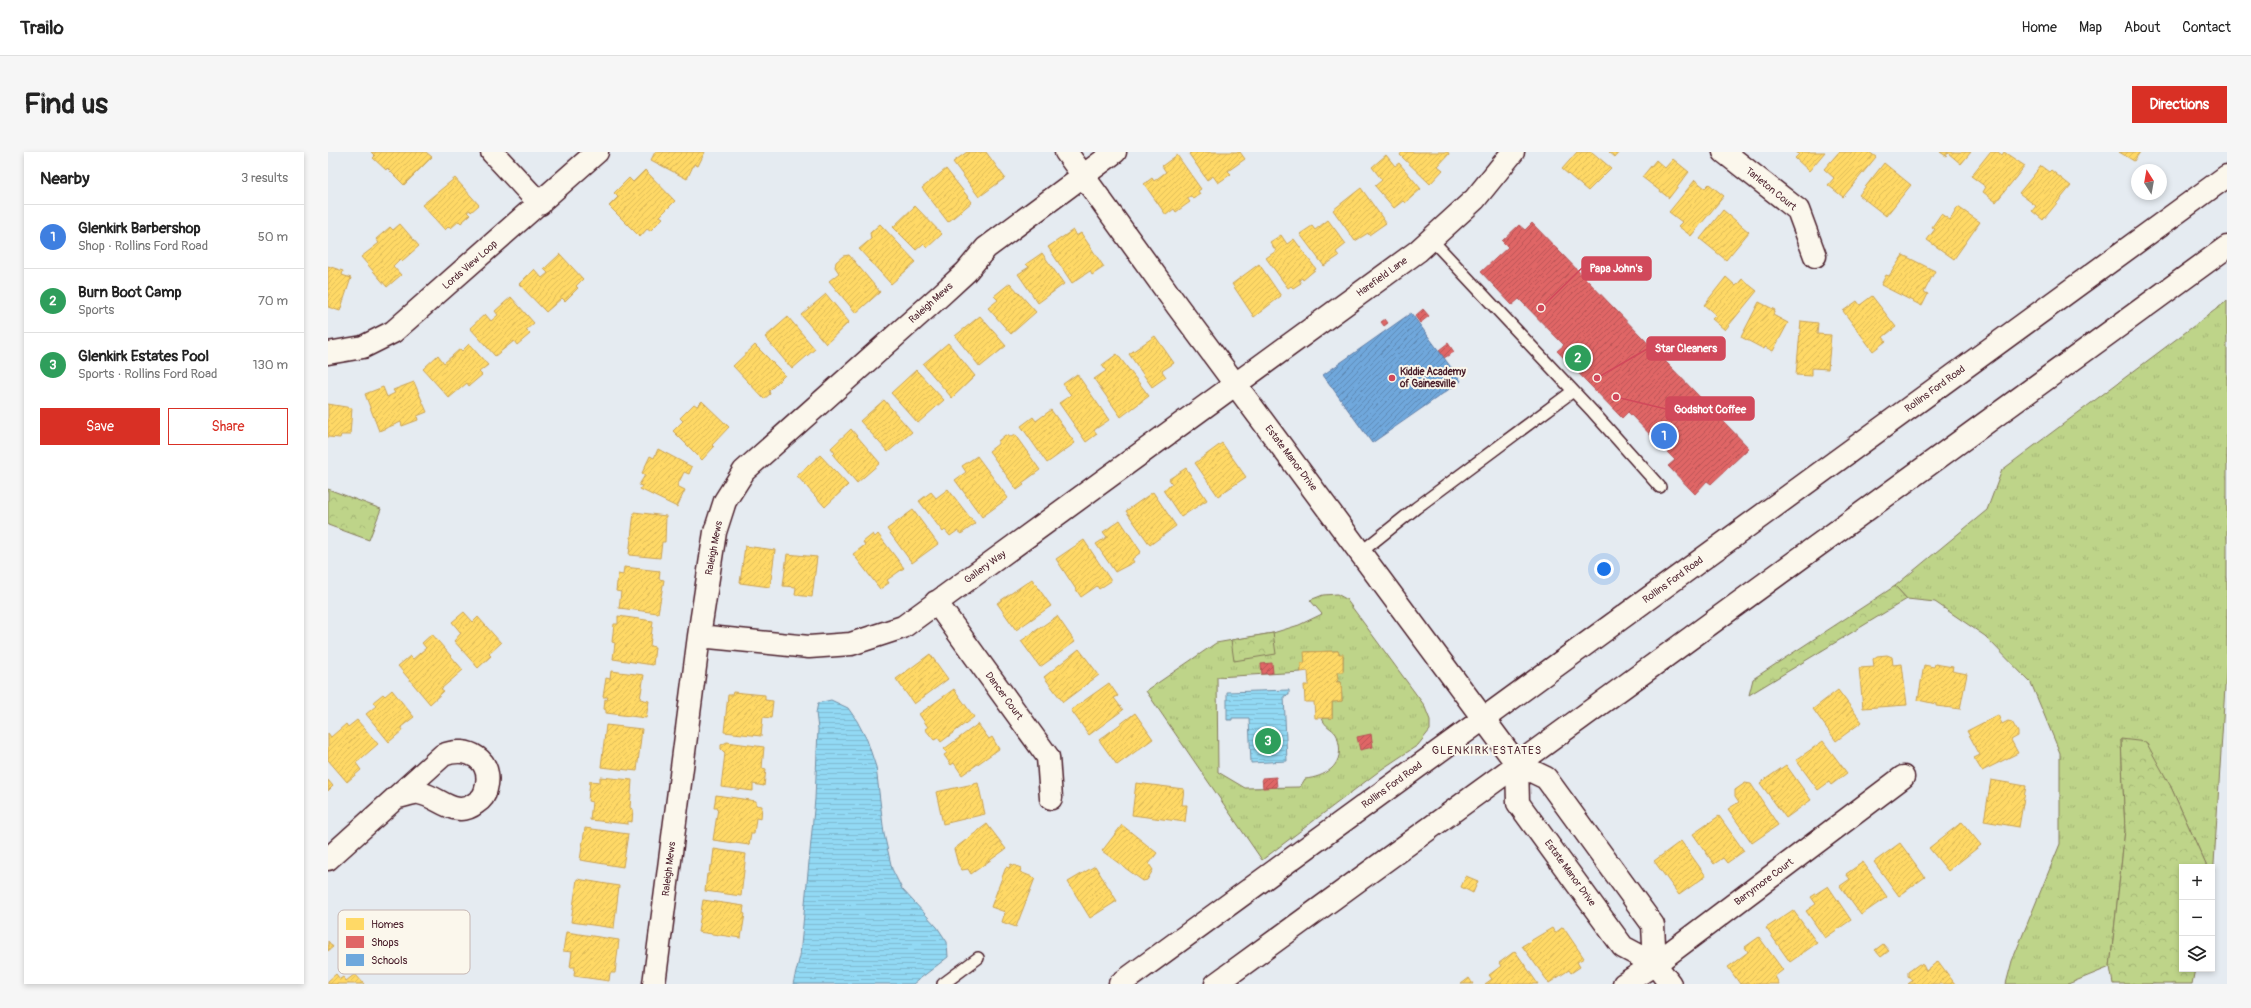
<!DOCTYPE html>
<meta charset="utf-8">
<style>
body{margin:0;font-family:Pangolin,sans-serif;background:#f6f6f6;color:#222}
.controls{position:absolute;right:12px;bottom:12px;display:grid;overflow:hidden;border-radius:0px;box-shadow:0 2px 6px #0003}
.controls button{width:36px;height:36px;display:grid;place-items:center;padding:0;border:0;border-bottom:1px solid #e0e0e0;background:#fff;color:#222;font:20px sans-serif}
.compass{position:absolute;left:1803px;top:12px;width:36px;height:36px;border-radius:50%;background:#fff;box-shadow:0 2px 6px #0003;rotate:349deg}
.you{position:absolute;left:1276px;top:417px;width:14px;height:14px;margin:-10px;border:3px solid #fff;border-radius:50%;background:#1a73e8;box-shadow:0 0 0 6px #1a73e833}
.badge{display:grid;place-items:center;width:26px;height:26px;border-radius:50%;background:#d93025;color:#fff;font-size:13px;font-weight:700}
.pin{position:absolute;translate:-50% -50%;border:2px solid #fff;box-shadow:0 1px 4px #0006}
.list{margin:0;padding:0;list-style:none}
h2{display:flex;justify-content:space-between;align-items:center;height:52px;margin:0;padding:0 16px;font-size:17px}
h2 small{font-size:13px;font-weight:400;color:#767676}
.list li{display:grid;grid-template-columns:26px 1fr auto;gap:12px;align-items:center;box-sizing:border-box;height:64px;padding:0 16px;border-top:1px solid #e0e0e0}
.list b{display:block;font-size:15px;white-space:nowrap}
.list p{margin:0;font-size:13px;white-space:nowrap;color:#767676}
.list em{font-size:13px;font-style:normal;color:#767676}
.actions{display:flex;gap:8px;padding:12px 16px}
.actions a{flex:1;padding:9px 0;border:1px solid #d93025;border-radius:0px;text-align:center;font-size:14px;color:#d93025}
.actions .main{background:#d93025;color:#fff}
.icon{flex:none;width:22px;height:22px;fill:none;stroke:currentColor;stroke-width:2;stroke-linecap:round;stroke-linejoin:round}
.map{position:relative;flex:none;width:1899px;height:832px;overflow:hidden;border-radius:0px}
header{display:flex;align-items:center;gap:24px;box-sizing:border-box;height:56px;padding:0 20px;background:#fff;border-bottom:1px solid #e0e0e0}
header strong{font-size:19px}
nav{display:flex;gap:22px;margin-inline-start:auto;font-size:14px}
.intro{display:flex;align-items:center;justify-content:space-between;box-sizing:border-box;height:96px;padding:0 24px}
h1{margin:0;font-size:28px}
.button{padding:10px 18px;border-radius:0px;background:#d93025;color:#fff;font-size:14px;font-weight:700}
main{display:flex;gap:24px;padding:0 24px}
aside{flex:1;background:#fff;border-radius:0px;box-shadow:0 2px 6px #0003}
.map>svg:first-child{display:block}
.grass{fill:url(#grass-tufts);stroke:#847a5a;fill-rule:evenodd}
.forest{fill:url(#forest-crowns);stroke:#847a5a}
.water{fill:url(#water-rules);stroke:#758fa4}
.homes{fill:url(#homes-hatch);stroke:#c9a154}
.shops{fill:url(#shops-hatch);stroke:#b35154}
.schools{fill:url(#schools-hatch);stroke:#647fa7}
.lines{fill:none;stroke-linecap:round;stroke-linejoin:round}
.lane-casing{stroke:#4a1f2b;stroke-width:14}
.street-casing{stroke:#4a1f2b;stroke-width:25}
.secondary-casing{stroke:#4a1f2b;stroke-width:25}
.lane{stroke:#fbf7ec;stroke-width:11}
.street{stroke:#fbf7ec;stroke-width:22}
.secondary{stroke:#fbf7ec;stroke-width:22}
.poi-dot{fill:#d1495b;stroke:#fbf7ec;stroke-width:1.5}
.labels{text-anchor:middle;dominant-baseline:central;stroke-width:4;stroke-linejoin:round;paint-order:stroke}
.street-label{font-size:10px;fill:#4a1f2b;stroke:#fbf7ec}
.poi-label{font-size:10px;font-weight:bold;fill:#4a1f2b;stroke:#fbf7ec;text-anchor:start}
.neighbourhood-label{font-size:11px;letter-spacing:1px;fill:#4a1f2b;stroke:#fbf7ec}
.key{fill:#fbf7ec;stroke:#c6b6b2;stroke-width:1}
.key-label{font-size:11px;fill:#4a1f2b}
.leader{fill:none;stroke:#d1495b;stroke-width:1.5}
.callout-dot{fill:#d1495b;stroke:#fbf7ec;stroke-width:1.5}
.callout{fill:#d1495b;stroke:#d1495b;stroke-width:1.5}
.callout-label{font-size:11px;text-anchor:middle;font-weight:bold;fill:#fff}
</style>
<header>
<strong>Trailo</strong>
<nav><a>Home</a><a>Map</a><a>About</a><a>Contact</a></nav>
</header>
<div class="intro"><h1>Find us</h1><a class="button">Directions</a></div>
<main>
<aside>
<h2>Nearby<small>3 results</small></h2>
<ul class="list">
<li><span class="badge" style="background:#3f7fe0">1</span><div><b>Glenkirk Barbershop</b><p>Shop · Rollins Ford Road</p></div><em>50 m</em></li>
<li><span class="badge" style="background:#2e9e5b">2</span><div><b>Burn Boot Camp</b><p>Sports</p></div><em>70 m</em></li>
<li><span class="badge" style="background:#2e9e5b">3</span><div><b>Glenkirk Estates Pool</b><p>Sports · Rollins Ford Road</p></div><em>130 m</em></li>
</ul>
<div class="actions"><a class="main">Save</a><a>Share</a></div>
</aside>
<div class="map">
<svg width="1899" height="832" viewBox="0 0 1899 832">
<defs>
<pattern id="grass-tufts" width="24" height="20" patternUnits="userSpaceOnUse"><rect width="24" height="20" fill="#bed489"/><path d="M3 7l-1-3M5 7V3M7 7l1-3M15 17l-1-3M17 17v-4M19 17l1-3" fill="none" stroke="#a5b676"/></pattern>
<pattern id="forest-crowns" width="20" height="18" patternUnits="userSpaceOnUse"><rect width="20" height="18" fill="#bed489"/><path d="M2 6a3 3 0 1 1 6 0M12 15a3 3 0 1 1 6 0" fill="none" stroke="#a5b676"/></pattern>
<pattern id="water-rules" width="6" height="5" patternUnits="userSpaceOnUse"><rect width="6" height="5" fill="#92d9f4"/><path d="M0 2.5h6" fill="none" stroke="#7fbad1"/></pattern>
<pattern id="homes-hatch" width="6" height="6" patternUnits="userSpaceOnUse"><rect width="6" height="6" fill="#ffd966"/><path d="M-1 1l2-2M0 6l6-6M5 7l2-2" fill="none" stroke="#dcba59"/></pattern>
<pattern id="shops-hatch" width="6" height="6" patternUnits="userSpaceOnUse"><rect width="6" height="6" fill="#e06666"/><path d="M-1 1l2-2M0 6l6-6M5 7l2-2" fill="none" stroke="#b85354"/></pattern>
<pattern id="schools-hatch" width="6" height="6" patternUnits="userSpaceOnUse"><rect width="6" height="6" fill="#6fa8dc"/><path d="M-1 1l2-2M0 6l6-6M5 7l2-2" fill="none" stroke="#5d88b3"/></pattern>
</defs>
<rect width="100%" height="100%" fill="#e5ebf1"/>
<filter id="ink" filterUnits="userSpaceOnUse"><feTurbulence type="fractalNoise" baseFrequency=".025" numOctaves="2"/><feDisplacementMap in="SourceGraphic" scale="8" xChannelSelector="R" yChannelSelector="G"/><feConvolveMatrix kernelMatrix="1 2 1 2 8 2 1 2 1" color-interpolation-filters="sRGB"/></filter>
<g filter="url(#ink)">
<path class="grass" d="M1899 149V503L1885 728 1884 715H1879L1842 633 1793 587 1797 678 1782 815 1740 832H1678L1684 809 1732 692V601L1703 531 1657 484 1607 450 1579 447 1567 434 1659 358 1674 318Z
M1009 442 1018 447 1096 553 1102 568V578L1090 593 1054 617 934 708 818 539 888 491 945 481 971 473 994 462 982 448 995 443ZM1010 499 1011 502 1015 503V519L1009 520 1008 530H1013L1014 549 1004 550V566H994C997 575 1004 576 1008 582 1010 585 1010 589 1011 592 1015 614 997 625 977 627L972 635 917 636 890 620 889 525 973 520V511H977V500Z"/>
<path class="forest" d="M0 337 53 357 41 388 0 373Z
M1567 434 1579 447 1421 543 1425 527Z
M945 481 948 502 906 509 903 488Z
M1793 587 1818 590 1842 633 1879 715H1854V817H1867L1864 832H1785L1782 815 1797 678Z"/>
<path class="water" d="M961 538V543L956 544 959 609 923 611 921 566H904V568H899V540Z
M503 548 520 556 529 569 539 588 548 615 556 682 564 717 574 737 609 775 619 790 620 805 585 832H465L472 804 487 647 490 577 488 561 490 551Z"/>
<path class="homes" d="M43 0H98L104 5 76 33 59 16 58 18 45 6 47 4Z
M327 0H377L370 14 366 12 359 27 323 8Z
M639 0H658L677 26 651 45 625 10Z
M863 0H912L917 7 900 19 903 22 890 31 885 24 879 28 861 2Z
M1074 0H1120L1121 2 1110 14 1115 18 1102 32 1072 3Z
M1249 0H1264L1283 16 1260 39 1234 17Z
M1281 0H1291L1287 5Z
M1468 0H1497L1481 19 1467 6 1471 2Z
M1511 0H1541L1548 5 1515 45 1500 33 1506 26 1496 17Z
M1612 0H1643L1633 12 1620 1 1618 4Z
M1662 0H1670L1674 3 1676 0 1697 14 1668 50 1655 40 1658 35 1643 24Z
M1791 0H1812L1806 9Z
M849 3 873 37 870 39 872 42 865 47 863 44 859 46 862 50 848 60 846 57 838 63 816 32 824 26 826 29 838 20 834 14Z
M1058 3 1067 14 1071 11 1093 37 1077 51 1075 49 1066 56 1047 34 1054 28 1044 15Z
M1345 7 1361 20 1341 46 1314 25 1328 8 1337 16Z
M1556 11 1583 33 1558 64 1531 43Z
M1713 14 1721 20 1723 18 1743 34 1715 68 1704 59 1708 54 1691 41Z
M618 17 644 50 620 70 594 36Z
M317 18 347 49 332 64 335 66 322 79 319 77 312 85 281 54 290 45 286 41 301 26 305 30Z
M127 26 151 53 143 60 142 58 139 60 142 63 133 71 131 69 123 76 121 74 117 78 94 53Z
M1367 28 1377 36 1381 32 1396 44 1363 84 1350 74 1354 70 1341 60Z
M1033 36 1058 71 1041 83 1040 81 1027 89 1005 58Z
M587 54 614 82 599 96 595 92 588 98 565 75Z
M1630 55 1652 70 1626 107 1599 88 1607 77 1604 75 1613 62 1622 68Z
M1395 58 1421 80 1398 108 1372 87Z
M1000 68 1018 92 1008 100 1011 104 996 114 972 82 984 74 987 78Z
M72 72 91 94 74 109 72 107 65 114 73 123 59 135 33 105 51 91 48 87 62 75 65 78Z
M552 72 588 110 563 132 531 97 543 87 542 81Z
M745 78 748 84 753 81 776 115 764 123 762 119 744 131 720 95Z
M953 83 959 92 966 87 988 117 975 128 974 126 971 128 973 131 965 136 963 134 960 136 938 106 948 99 942 90Z
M714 101 736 132 710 151 690 122 701 115 698 112Z
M232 102 255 127 248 134 250 136 237 149 234 146 218 160 191 132 206 117 214 126 220 121 216 117Z
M521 103 552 140 528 161 501 129 511 121 507 115 508 110 515 104Z
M1575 103 1607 119 1596 140 1600 142 1594 154 1553 133 1558 123 1561 124Z
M931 112 953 144 926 165 904 132Z
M0 114 15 119 14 123 23 126 12 159 0 155Z
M1398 125 1408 134 1414 127 1429 139 1397 178 1384 167 1388 163 1376 153Z
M682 131 708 160 683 182 660 156 670 148 666 144Z
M498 142 521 170 498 192 473 163Z
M1544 144 1568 175 1555 185 1558 189 1545 199 1515 159 1529 149 1532 153Z
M183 145 206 171 198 178 202 182 189 193 186 189 167 204 142 176 157 162 163 169 170 163 167 159Z
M1431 150 1447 158 1445 163 1460 171 1445 199 1437 195 1436 197 1413 185Z
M652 164 678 194 652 215 627 184Z
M460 165 487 197 464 217 437 185Z
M1473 169 1490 171 1489 182 1503 183 1500 217 1484 216V224L1468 223Z
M827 184 846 211 834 219 838 225 824 235 801 202Z
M620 191 647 224 624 246 595 212Z
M141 192 160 213 151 220 154 223 141 234 139 231 121 246 95 217 110 203 116 211 132 197 134 199Z
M427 193 457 223 441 239 442 242 436 247 405 214Z
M789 202 821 244 793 265 766 227 778 219 774 213Z
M588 218 616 248 590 271 563 241Z
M749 222 781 268 766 278 769 282 758 290 731 251 743 243 735 232Z
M86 230 99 260 89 264 90 268 74 274 73 270 51 279 37 242 55 235 59 245 67 241 65 238Z
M556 248 584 280 560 300 532 269Z
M374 249 401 275 384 293 386 295 374 308 345 279 355 269 352 266 366 252 369 254Z
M0 252 24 256 22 283H13L12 286 0 285Z
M723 258 747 291 719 311 693 274 705 265 708 269Z
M523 277 552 311 529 331 505 303 507 301 503 296Z
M677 283 683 285 687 283 712 318 694 331 696 333 689 338 661 299 670 292V289Z
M894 291 918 325 890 344 867 311Z
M330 297 364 315 361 322 356 320 349 334 357 338 349 355 312 337 314 334 311 333 317 323 314 321 322 304 326 306Z
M492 303 520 333 497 355 469 324Z
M649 304 680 346 654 365 627 328 638 320 634 314Z
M858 316 879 348 853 365 835 338 844 332 841 327Z
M620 337 647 372 633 382 629 379 622 384 617 378 615 380 591 349 603 340 608 346Z
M825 340 848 374 822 393 798 359Z
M585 358 610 392 584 411 559 377Z
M306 360 338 364 337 390H334L332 406 301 403Z
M792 368 813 400 804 407 806 410 787 420 768 392 779 385 775 380Z
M545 382 547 385 550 382 576 416 559 428 561 431 552 437 525 402 537 393 535 390Z
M756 388 783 429 771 437 769 434 753 445 728 407Z
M417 394 447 398 442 435 412 431Z
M459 402 489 405 484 445 467 443 468 435 455 434Z
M296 415 332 419 331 427 336 428 330 461 291 456 293 440 288 439 290 422 295 423Z
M704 427 723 454 688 478 669 451Z
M136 460 145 470 150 465 173 491 161 502 163 504 150 516 126 489 133 481 124 470Z
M290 464 325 469 322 494 327 495 325 513 285 507 287 491 284 490 286 472H290Z
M729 464 747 490 712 515 693 489Z
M104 482 135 518 113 537 116 539 102 552 70 514 82 504 85 507 98 496 94 491Z
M751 497 771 523 735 550 716 525Z
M1010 499 1011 502H1015V520H1009L1010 528 1008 530H1013L1014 549 1004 550V566H987L986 550H977L976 533H981L980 519 973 520V511H977L976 500Z
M602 502 620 527 586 552 568 527Z
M1559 503 1564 505 1565 513 1574 512 1579 553 1535 556 1531 516 1546 515 1545 507 1549 504Z
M1607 512 1625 515 1624 519 1639 522 1632 557 1608 554V552L1590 548 1596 513 1606 515Z
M283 519 316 523 312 547 321 549 318 566 278 561V558L276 557 277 547 279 548 280 545H275L278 526 282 527Z
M781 531 790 544 786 546 795 558 761 583 743 558Z
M626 537 646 565 613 590 610 586 606 588 597 577 600 575 591 562Z
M64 538 86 565 73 575 75 578 61 590 38 562 48 554 45 550 55 542 57 544Z
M1510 538 1534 570 1508 589 1485 557Z
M405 540 437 543V548L445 549 443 566 435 565 433 584 396 580 400 543H404Z
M807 561 825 587 789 613 771 588Z
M1670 563 1674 572 1680 569 1684 570 1690 580V584L1683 588 1690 601 1654 619 1646 606 1652 603 1639 579Z
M29 568 50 592 28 611 33 618 19 630 0 608V581L3 585 18 572 20 575Z
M650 572 661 587 664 585 671 597 634 623 626 611 623 613 616 603 619 601 616 597Z
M278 573 314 577 309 619 273 615Z
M1495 589 1519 621 1503 633 1501 630 1490 638 1468 608Z
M399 590 436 595 434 616 438 617 436 634 425 632V639L393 635 397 601 393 597V593Z
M1458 613 1483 648 1458 666 1432 631Z
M272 625 304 628 302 656 305 657 304 670 300 669V672L262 668 264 650 260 649 262 629 272 630Z
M0 628 5 634 0 639Z
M1663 628 1698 634 1691 675 1656 669Z
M650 631 657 662 615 672 608 640Z
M808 631 856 637 854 653H859L857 670 804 663Z
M1417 631 1423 632 1450 673 1424 691 1400 657 1411 650 1407 644V638Z
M388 643 428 649V653L434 654 433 667 428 666 426 682H423L421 693 385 688 390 656H386Z
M1391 664 1416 699 1399 711 1395 706 1386 712 1365 682Z
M1634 670 1653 693 1620 719 1601 696Z
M659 672 678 697 643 722 640 717 634 718 630 712 626 697Z
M794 673 829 701 821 712 825 718 819 728 815 729 774 699Z
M257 676 300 682 295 715 252 708Z
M1353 689 1378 724 1351 743 1326 709Z
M1572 691 1597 725 1571 744 1546 710Z
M386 697 418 702 413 744 377 739 379 722H381L382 714H384Z
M1535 710 1559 745 1533 763 1512 734 1522 727 1518 722Z
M683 712 693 716 692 720 707 726 688 775 674 770 677 760 663 755 678 715 681 716Z
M767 714 789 749 762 766 740 730Z
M1138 724 1150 729 1145 741 1133 735Z
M249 727 291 734 286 776 243 770Z
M1500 734 1523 768 1497 786 1478 759 1488 752 1483 745Z
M375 748 416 754 415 761 417 762 413 786 370 780Z
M1465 758 1489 791 1462 810 1438 776Z
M1235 775 1256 806 1249 810 1252 815 1243 821 1241 818 1221 831 1194 794 1224 776 1227 781Z
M238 780 291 788 287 821H282L281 829 246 824 247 815H242L244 800 235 799Z
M1431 785 1455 818 1447 824 1451 832H1412L1400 815 1420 800 1417 795Z
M0 789 5 795 0 799Z
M1555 792 1561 799 1553 805 1547 798Z
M1187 799 1210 832H1157L1164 827 1161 823 1173 814 1171 811Z
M1610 809 1627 832H1580L1584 829 1580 824V820L1591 812 1595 813 1598 819Z
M8 822 12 827 15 825 18 829 27 822 36 832H0V829Z
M1141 826 1145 832H1133Z"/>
<path class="shops" d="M1204 71 1421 296 1383 332 1379 329 1367 342 1340 314 1347 308 1300 260 1294 266 1229 199 1236 193 1191 147 1184 153 1153 120 1180 95 1174 89 1191 73 1197 78Z
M1095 157 1101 164 1092 171 1087 164Z
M1057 167 1060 171 1056 174 1053 170Z
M1120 191 1126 200 1116 206 1111 198Z
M944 511 945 521 934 522 933 512Z
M1043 582 1045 595 1032 598 1029 585Z
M948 625 949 635 935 636 934 626Z"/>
<path class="schools" d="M1083 161 1133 229 1044 291 995 223Z"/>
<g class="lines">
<defs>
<path id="lane" d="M1103 87 1265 260 1332 335
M1033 400 1088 356 1245 239
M615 832 650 806"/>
<path id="street" d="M164 0 212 52
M1396 0 1470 58 1487 104
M0 201 35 195 65 180 269 0
M608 450 720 605 723 646
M371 484 481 495 523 492 575 475 1090 99 1147 47 1185 0
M0 707 115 603C140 593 166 608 158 637 157 643 153 648 148 651 127 668 111 644 91 641 85 640 77 644 70 645
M1327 812 1325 773 1218 626 1189 612 1190 651 1295 795 1327 812 1342 832
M326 832 371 484 387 380 397 349 416 319 613 143 638 120 658 96 787 0
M1296 832 1327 812 1575 625"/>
<path id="secondary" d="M738 0 850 155 1189 612
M792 832 1899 24
M888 832 1899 95"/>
</defs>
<use href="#lane" class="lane-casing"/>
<use href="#street" class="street-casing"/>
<use href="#secondary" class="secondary-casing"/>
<use href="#lane" class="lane"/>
<use href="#street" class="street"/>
<use href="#secondary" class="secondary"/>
</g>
</g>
<circle class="poi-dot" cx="1064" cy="226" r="4"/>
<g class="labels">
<g class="street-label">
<text transform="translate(1443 37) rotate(39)">Tarleton Court</text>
<text transform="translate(142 113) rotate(-41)">Lords View Loop</text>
<text transform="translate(1054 125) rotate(-36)">Harefield Lane</text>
<text transform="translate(603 151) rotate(-42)">Raleigh Mews</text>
<text transform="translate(1607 237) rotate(-36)">Rollins Ford Road</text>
<text transform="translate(963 306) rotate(53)">Estate Manor Drive</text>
<text transform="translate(386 396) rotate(-79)">Raleigh Mews</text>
<text transform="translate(657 415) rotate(-36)">Gallery Way</text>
<text transform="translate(1345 428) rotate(-36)">Rollins Ford Road</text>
<text transform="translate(676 544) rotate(54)">Dancer Court</text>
<text transform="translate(1064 633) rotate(-36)">Rollins Ford Road</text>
<text transform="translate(341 717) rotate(-83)">Raleigh Mews</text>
<text transform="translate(1242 721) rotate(54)">Estate Manor Drive</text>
<text transform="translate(1436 730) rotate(-37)">Barrymore Court</text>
</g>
<g class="poi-label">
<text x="1072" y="220">Kiddie Academy<tspan x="1072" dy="12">of Gainesville</tspan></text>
</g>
<g class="neighbourhood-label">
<text x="1159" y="598">GLENKIRK ESTATES</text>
</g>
</g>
<rect x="10" y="758" width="132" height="64" rx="6" class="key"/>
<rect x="18" y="766" width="18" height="12" fill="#ffd966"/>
<rect x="18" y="784" width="18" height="12" fill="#e06666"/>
<rect x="18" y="802" width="18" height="12" fill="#6fa8dc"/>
<g class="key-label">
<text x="43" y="776">Homes</text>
<text x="43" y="794">Shops</text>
<text x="43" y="812">Schools</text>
</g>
<path class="leader" d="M1213 156L1254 116M1269 226L1319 197M1288 245L1338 257"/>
<g class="callout-dot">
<circle cx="1213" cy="156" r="4"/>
<circle cx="1269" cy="226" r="4"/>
<circle cx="1288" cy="245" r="4"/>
</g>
<g class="callout">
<rect x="1254" y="105" width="69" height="23" rx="4"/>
<rect x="1319" y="185" width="78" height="23" rx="4"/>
<rect x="1338" y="245" width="88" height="23" rx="4"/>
</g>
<g class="callout-label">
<text x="1288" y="120">Papa John's</text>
<text x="1358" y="200">Star Cleaners</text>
<text x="1382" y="261">Godshot Coffee</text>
</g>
</svg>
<div class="controls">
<button>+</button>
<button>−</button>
<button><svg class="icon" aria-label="layers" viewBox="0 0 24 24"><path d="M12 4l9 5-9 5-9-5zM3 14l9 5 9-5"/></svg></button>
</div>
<svg class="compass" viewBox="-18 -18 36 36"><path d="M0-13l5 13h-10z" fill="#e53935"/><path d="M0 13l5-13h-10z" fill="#767676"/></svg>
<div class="you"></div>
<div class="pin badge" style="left:1336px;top:284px;background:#3f7fe0">1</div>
<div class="pin badge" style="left:1250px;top:206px;background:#2e9e5b">2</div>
<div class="pin badge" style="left:940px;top:589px;background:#2e9e5b">3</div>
</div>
</main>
